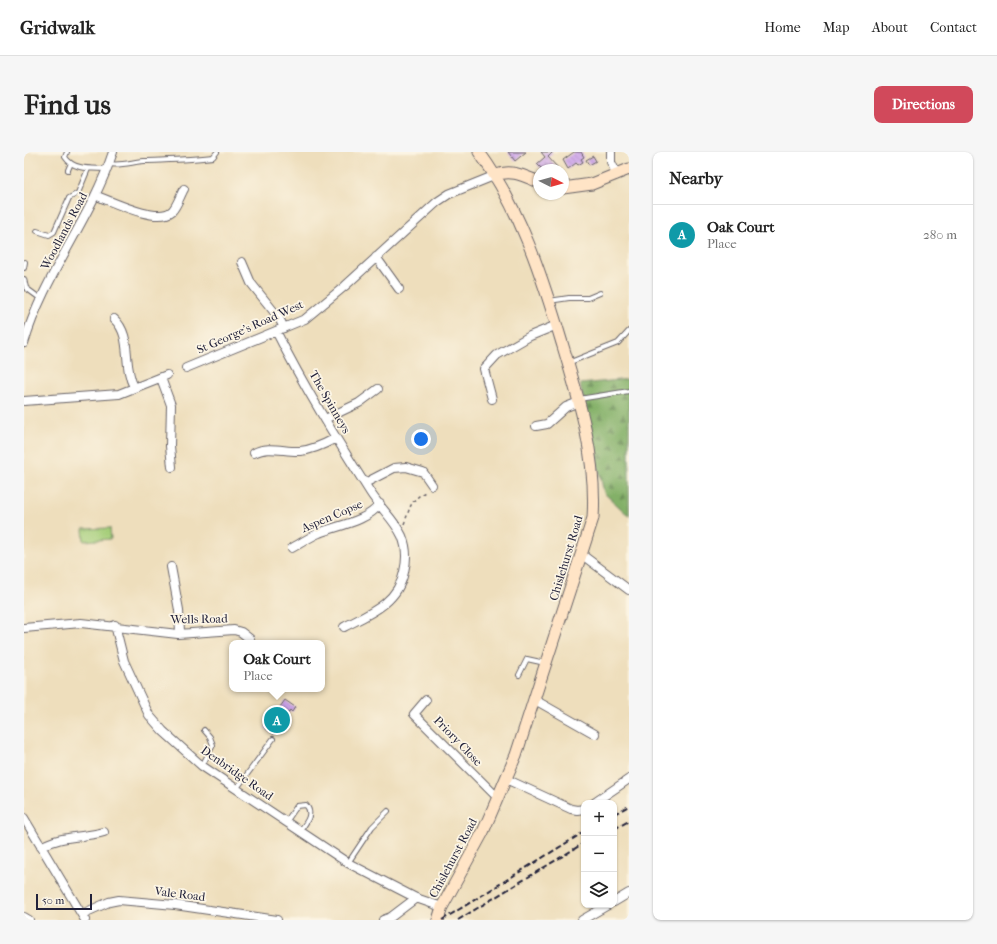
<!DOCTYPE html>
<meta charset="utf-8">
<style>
body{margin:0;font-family:"IM FELL French Canon",serif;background:#f6f6f6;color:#222}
.controls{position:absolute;right:12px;bottom:12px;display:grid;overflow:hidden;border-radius:8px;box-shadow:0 1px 3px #0004}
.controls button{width:36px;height:36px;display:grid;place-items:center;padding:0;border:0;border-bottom:1px solid #e0e0e0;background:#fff;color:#222;font:20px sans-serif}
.compass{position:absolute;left:509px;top:12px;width:36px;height:36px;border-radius:50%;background:#fff;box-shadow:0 1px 3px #0004;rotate:96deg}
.scale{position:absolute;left:12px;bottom:10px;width:56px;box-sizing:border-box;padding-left:4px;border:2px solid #22223b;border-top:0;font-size:11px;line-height:14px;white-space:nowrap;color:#22223b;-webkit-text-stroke:3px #fcf5e5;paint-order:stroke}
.you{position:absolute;left:397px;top:287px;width:14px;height:14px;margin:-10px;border:3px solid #fff;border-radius:50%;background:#1a73e8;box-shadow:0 0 0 6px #1a73e833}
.badge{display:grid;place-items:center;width:26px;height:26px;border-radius:50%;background:#d1495b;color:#fff;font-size:13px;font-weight:700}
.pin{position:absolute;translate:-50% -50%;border:2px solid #fff;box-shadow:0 1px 4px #0006}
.popup{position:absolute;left:205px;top:488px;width:96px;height:52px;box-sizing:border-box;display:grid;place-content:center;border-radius:8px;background:#fff;filter:drop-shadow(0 1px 3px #0005);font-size:13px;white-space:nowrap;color:#767676}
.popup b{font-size:15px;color:#222}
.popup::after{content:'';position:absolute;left:50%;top:100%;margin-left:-8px;border:8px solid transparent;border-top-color:#fff}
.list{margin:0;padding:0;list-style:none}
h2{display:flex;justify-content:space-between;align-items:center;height:52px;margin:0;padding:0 16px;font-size:17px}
h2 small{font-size:13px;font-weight:400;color:#767676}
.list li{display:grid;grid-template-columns:26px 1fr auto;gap:12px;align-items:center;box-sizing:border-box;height:60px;padding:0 16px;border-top:1px solid #e0e0e0}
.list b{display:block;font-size:15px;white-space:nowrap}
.list p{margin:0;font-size:13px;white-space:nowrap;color:#767676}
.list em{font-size:13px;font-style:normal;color:#767676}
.icon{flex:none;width:22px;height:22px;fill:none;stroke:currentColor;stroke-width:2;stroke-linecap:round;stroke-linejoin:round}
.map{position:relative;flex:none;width:605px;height:768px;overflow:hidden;border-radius:8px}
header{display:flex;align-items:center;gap:24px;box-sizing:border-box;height:56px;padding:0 20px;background:#fff;border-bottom:1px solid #e0e0e0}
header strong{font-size:19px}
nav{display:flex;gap:22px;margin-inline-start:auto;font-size:14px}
.intro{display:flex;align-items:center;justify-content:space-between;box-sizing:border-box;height:96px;padding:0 24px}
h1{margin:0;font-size:28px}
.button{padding:10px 18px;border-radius:8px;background:#d1495b;color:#fff;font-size:14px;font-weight:700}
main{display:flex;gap:24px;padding:0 24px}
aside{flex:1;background:#fff;border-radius:8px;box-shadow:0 1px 3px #0004}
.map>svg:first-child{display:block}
.grass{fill:#a4cd78;stroke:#63785a}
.forest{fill:url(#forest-firs);stroke:#526952}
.building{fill:url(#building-back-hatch)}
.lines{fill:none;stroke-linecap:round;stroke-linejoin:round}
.lane-casing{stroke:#696468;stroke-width:6}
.street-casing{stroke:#696468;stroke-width:10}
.secondary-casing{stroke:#696468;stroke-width:13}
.path{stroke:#696468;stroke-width:1.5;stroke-dasharray:3 3;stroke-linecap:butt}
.lane{stroke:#fff;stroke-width:4}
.street{stroke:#fff;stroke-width:8}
.secondary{stroke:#ffe4c6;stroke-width:11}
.rail{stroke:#22223b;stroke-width:2;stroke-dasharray:6 3;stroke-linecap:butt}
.labels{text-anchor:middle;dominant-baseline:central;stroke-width:3.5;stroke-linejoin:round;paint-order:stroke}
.street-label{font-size:12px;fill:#22223b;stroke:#fcf5e5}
</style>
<header>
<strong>Gridwalk</strong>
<nav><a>Home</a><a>Map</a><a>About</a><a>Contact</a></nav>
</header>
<div class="intro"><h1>Find us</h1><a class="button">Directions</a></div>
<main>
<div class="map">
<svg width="605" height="768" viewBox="0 0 605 768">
<defs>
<pattern id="forest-firs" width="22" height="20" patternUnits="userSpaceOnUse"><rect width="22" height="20" fill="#83b068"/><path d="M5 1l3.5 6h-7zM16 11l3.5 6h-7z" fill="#6b8f57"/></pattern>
<pattern id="building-back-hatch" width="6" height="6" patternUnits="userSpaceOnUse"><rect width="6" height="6" fill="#cca3ea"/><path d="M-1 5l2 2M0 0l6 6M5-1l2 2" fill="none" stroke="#a584bf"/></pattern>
</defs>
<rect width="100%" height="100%" fill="#fcf5e5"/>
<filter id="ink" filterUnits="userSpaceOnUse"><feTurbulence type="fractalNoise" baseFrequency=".025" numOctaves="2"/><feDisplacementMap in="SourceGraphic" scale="8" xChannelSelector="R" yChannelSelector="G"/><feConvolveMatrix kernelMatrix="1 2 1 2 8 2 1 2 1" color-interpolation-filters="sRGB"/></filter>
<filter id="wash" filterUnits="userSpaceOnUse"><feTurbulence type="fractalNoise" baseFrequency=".012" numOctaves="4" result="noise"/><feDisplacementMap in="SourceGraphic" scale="16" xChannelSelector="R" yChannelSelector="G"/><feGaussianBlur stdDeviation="0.9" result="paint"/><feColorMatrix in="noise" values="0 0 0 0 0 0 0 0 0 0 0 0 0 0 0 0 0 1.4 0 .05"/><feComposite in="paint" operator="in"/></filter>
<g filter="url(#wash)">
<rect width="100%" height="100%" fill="#eedebc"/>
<path class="grass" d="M86 376 87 387 60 389 59 377Z"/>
<path class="forest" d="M605 227V364L580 341 556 232Z"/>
<g id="blocks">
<path class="building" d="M484 0H502L491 9Z
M517 0H529L524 5 533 15 529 18H519L513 12 521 5Z
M550 0H557L560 5 557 7 559 10 554 13 552 11 544 17 539 8Z
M569 4 572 9 565 13 562 8Z
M261 548 271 555 268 560 266 558 250 582 241 576Z"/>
</g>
</g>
<g filter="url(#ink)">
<use href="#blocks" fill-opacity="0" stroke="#696468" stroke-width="1"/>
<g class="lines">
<defs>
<path id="lane" d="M43 0 41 5C50 19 69 16 83 17
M85 12C97 14 108 10 120 9 143 8 165 8 189 5L193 0
M44 18 47 11
M13 79 25 83 30 80 45 46 54 41 64 17
M0 116 1 110
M0 127 2 136 17 147
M525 149 545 146H564L576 141
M544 211 594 191 605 179
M555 247 605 239
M495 523 503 507 521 511
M178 614 189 593 186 585 180 578
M213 636 249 587
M262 670 273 654 282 653C290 662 282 671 276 679
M324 711 348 675 364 659"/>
<path id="street" d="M587 0V10L593 23
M73 44C89 50 134 72 148 59 153 54 156 44 160 37
M352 105 375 137
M218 110 227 131 255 166 260 176
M90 167C109 184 98 213 110 235
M252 179C280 235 313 288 346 340 356 356 370 367 378 384 383 396 383 408 380 420 374 451 345 462 320 475
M0 191C20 123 67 67 89 0
M162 216 281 167 321 134 413 50 425 42 472 23
M137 226 147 253 146 294 148 315
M468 247 460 217 473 203 506 184 533 173
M0 249 95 242 143 223
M301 267 335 251 354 237
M512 274 523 272 542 255 555 250
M230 301C244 293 261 300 276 299 289 298 301 292 312 286
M341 331 370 316 382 315 399 320 408 333
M268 396C277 391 286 385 295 381 315 373 342 370 356 352
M557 402 605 438
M147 415 155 458 156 481
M91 473 100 509 125 563 139 579 178 614 324 711 392 746 418 755
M0 476 57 471 154 482 210 478 217 480 226 487
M402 548 390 562 474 646
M511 548 571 582
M482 627 547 657 553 658 560 657
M570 651 605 627
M0 666 61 768
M17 695C37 683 59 686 80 680
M590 750 605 741
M58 762 85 750 95 748 151 753 253 768
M0 765 5 768
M359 768 367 765 392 746
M558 768 584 753"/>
<path id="secondary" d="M472 23C488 17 500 24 515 30
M539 36 568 32 605 17
M414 768 418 755 459 680 492 603 569 366C573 306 555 247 538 191 518 124 496 56 455 0"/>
</defs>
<use href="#lane" class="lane-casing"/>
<use href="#street" class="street-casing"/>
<use href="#secondary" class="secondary-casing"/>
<path class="path" d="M380 372C387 354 385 349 403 339"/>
<use href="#lane" class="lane"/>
<use href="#street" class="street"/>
<use href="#secondary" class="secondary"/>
<path class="rail" d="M590 662 605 654
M590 677 605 669
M418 768 560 680
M434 768 560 691"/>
</g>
</g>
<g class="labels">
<g class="street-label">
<text transform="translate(40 79) rotate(-62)">Woodlands Road</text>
<text transform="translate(226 175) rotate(-24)">St George's Road West</text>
<text transform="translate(306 250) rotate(60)">The Spinneys</text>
<text transform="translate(308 364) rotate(-23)">Aspen Copse</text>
<text transform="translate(542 406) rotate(-73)">Chislehurst Road</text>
<text transform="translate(175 467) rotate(-1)">Wells Road</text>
<text transform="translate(434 589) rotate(46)">Priory Close</text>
<text transform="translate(213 621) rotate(35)">Denbridge Road</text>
<text transform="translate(429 706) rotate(-62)">Chislehurst Road</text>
<text transform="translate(156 742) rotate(7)">Vale Road</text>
</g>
</g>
</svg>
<div class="controls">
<button>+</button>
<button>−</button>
<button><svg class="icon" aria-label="layers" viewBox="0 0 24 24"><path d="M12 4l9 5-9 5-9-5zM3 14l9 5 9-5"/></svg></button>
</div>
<svg class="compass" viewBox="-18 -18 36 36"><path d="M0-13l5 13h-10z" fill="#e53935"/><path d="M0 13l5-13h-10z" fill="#767676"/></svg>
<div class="scale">50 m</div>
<div class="you"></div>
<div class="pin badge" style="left:253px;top:568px;background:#0f9aa8">A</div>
<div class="popup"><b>Oak Court</b>Place</div>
</div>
<aside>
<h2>Nearby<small></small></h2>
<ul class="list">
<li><span class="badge" style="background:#0f9aa8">A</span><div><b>Oak Court</b><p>Place</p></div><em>280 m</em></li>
</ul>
</aside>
</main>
